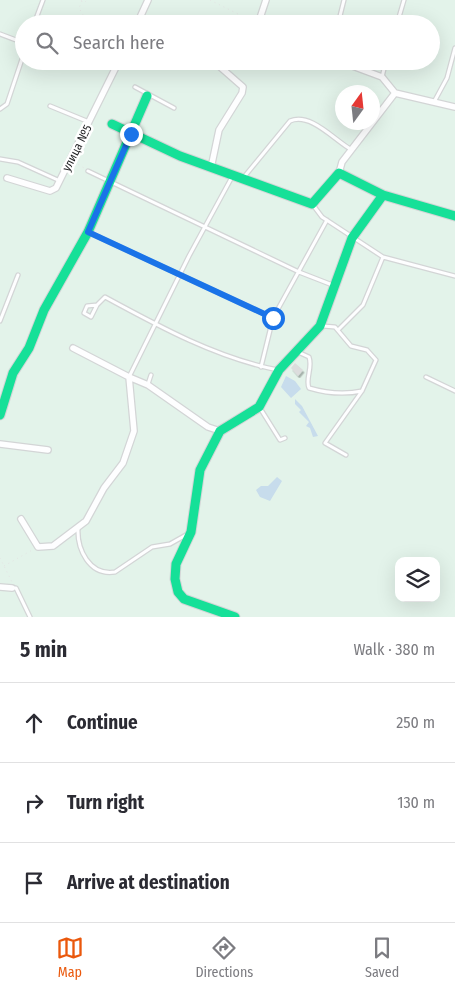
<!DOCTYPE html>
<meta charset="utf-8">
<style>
body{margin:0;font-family:"Fira Sans Condensed",sans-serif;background:#f2f2f3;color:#2b2b33}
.controls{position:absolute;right:15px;bottom:15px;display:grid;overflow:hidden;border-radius:10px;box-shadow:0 5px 20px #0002}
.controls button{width:45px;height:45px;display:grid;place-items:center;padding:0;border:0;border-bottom:1px solid #e1e1e2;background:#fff;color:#2b2b33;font:25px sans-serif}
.compass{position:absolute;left:335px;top:85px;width:45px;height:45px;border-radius:50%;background:#fff;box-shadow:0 5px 20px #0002;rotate:15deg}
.stop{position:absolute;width:15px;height:15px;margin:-11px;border:4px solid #1a73e8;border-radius:50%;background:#fff}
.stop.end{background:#1a73e8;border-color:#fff;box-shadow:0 1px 5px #0008}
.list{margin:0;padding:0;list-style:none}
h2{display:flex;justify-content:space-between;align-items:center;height:65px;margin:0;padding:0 20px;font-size:21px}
h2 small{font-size:16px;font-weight:400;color:#7c7c81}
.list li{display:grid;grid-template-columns:32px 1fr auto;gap:15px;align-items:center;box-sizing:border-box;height:80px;padding:0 20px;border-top:1px solid #e1e1e2}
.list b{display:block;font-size:19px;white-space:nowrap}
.list em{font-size:16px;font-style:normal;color:#7c7c81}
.icon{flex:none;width:28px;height:28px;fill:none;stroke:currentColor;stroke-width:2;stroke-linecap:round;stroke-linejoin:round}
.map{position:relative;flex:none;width:455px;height:617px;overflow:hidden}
.search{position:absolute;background:#fff;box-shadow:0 5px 20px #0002;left:15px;right:15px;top:15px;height:55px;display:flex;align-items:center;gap:12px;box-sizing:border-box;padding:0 18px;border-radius:28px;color:#7c7c81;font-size:19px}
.sheet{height:305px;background:#fff}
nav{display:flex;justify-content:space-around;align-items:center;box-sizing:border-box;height:70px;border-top:1px solid #e1e1e2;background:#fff;font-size:14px;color:#7c7c81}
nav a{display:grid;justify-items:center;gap:2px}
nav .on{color:#ea580c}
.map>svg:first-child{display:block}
.green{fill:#e3f3ea;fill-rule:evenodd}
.water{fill:#c7dcec}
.building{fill:#dcdddd;filter:url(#shadow)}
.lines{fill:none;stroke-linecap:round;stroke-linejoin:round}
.lane-casing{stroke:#d3d5d6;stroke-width:5.5}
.street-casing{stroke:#d3d5d6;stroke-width:8}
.fast-casing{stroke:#d3d5d6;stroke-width:11}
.path{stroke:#e4e4e4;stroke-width:1;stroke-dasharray:1 4;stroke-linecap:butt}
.lane{stroke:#fefeff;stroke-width:3}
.street{stroke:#fefeff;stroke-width:5.5}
.fast{stroke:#16e098;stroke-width:9}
.route{stroke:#1a73e8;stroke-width:6}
.labels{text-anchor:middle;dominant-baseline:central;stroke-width:5;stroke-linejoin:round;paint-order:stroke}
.street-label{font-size:12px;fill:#1c1d1f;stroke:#fff}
</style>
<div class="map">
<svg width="455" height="617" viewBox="0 0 455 617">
<defs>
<filter id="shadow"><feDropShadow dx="1.5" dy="2.5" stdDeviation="0" flood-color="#0004"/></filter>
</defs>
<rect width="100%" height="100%" fill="#f9fbfd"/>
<path class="green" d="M0 0H455V617H0ZM24 24H431V61H24ZM342 92H372V122H342ZM399 561H436V598H399Z"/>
<path class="water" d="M286 376 295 381 301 389 291 398 281 387Z
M295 399 302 406 318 436 313 437 310 428 306 426 309 422 299 412 301 410 295 404Z
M277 477 282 481 270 501 260 497 256 490 261 486H268Z"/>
<path class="building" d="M295 363 303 370 298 376 291 368Z"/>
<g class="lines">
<defs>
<path id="lane" d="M34 24 43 0
M338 24 344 0
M397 24 404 0
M0 34 24 43
M382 77 386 61
M135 87 174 108
M434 102 447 78 455 48
M50 106 89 122
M0 109 7 104 24 53
M0 159 18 162 60 181
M88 171 299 272 335 286
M244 177 290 121C311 112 335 141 352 150
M313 205 322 217 383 257 455 276
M90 233 273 318
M97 305 87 306 84 313 91 317 97 305 105 297C160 327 217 358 278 370
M0 321 18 275
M323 326 335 327 351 346 367 350 376 360 362 391 325 443 346 455
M339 329 363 305 383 257
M298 352 309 357C313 368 305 379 309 388 326 393 344 395 362 391
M261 367 273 318 327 220
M129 377 189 256 232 177
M426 377 455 391
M148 384 151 375
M260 408 280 440 285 438
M78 528C77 549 89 576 115 572L152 547 170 544 186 535
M12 588H16L30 617"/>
<path id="street" d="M90 23V24
M137 24 148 0
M258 24 266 0
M339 61 382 77 395 93 455 107
M211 168 219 130 242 93 243 87 219 66 216 61
M339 173 342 162 395 93
M7 178 50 191 56 188 119 61
M73 348 129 377 148 385 208 427 220 431
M0 444 48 450
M21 519 38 547 53 546 86 521 104 488 123 463 134 431 129 377
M0 587 12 588"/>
<path id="fast" d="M112 124 180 156 312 204 339 173 383 195 455 216
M0 415 13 373 29 348 44 310 88 232 147 96
M235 617 184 599 178 592 175 579 176 564 191 532 200 470 220 431 259 407 279 370 320 326 352 238 383 195"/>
</defs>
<use href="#lane" class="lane-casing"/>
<use href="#street" class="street-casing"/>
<use href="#fast" class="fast-casing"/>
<path class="path" d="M81 0 85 2 87 0
M210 0 252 21
M82 1 79 8 86 20
M74 162 86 169
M0 558 12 582
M4 566 34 549"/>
<use href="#lane" class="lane"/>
<use href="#street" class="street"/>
<use href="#fast" class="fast"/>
</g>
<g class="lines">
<path class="route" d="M131 134 88 232 273 318"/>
</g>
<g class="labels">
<g class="street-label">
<text transform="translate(77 148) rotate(-63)">улица №5</text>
</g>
</g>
</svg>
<div class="controls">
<button><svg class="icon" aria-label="layers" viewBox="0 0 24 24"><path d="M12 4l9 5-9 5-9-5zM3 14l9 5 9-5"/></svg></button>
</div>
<svg class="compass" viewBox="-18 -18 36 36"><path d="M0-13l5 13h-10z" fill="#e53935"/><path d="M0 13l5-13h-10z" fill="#7c7c81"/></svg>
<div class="stop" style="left:273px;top:318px"></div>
<div class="stop end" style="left:131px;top:134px"></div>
<div class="search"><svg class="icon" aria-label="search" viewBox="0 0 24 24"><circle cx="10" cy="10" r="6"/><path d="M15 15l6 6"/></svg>Search here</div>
</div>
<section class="sheet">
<h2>5 min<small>Walk · 380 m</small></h2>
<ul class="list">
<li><svg class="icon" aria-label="ahead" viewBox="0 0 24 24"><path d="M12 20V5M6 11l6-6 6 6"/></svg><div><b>Continue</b></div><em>250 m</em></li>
<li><svg class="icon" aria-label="right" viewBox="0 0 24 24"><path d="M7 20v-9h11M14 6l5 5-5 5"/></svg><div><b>Turn right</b></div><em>130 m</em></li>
<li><svg class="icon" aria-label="arrive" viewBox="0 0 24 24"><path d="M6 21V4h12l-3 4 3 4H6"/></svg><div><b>Arrive at destination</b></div></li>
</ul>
</section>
<nav>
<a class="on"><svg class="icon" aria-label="map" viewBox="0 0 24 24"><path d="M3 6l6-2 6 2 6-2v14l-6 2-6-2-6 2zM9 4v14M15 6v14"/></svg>Map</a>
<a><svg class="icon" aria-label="directions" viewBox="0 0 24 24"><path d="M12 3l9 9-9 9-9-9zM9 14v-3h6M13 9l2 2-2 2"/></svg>Directions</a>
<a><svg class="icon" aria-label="saved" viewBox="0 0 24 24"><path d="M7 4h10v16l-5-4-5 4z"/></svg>Saved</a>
</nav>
